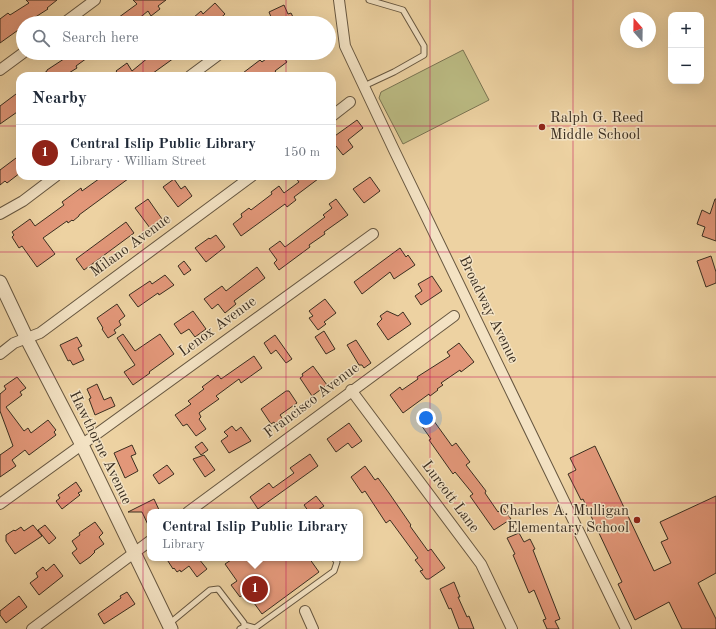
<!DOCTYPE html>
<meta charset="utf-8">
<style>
body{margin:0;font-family:"Old Standard TT",serif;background:#f2f2f3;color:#1f2937}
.controls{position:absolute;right:12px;top:12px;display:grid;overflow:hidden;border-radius:8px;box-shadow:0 4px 16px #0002}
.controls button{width:36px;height:36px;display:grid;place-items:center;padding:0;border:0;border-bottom:1px solid #e0e1e3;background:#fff;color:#1f2937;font:20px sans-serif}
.compass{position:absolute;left:620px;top:12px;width:36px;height:36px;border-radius:50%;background:#fff;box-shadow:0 4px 16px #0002;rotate:340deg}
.you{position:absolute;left:426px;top:418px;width:14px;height:14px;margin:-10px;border:3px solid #fff;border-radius:50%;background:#1a73e8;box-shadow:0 0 0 6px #1a73e833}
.badge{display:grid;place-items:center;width:26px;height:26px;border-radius:50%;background:#8f2418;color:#fff;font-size:13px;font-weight:700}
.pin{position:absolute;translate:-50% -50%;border:2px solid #fff;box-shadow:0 1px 4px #0006}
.popup{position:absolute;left:147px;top:509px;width:216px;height:52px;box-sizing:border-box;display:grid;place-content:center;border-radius:8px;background:#fff;filter:drop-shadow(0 1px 3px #0005);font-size:13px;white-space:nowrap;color:#747a83}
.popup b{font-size:15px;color:#1f2937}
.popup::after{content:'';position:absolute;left:50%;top:100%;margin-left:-8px;border:8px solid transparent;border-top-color:#fff}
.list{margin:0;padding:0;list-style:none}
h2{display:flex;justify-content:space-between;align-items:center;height:52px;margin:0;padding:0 16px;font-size:17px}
h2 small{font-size:13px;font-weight:400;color:#747a83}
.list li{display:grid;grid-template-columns:26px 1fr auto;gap:12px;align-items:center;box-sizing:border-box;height:56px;padding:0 16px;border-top:1px solid #e0e1e3}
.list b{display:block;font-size:15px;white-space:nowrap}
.list p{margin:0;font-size:13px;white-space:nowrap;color:#747a83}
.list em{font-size:13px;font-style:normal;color:#747a83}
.icon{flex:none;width:22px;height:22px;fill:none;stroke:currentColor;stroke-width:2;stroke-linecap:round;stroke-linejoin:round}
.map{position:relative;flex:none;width:716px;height:629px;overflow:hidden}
.search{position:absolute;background:#fff;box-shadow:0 4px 16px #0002;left:16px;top:16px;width:320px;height:44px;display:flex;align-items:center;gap:10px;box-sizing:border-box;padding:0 14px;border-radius:22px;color:#747a83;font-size:15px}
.panel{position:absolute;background:#fff;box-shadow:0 4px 16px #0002;left:16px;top:72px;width:320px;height:108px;border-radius:12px}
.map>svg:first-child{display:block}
.green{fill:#bbbb83;stroke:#7a7452}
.building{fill:#e29779;stroke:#3a2e20}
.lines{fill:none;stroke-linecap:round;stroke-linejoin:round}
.service-casing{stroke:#675740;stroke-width:7}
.minor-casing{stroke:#675740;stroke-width:12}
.tertiary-casing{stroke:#675740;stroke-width:15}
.service{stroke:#f3e2c3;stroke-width:5}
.minor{stroke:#f3e2c3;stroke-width:10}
.tertiary{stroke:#f3e2c3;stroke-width:13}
.grid{fill:none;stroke:#c2185b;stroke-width:1;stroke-opacity:0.55}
.poi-dot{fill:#8f2418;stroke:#f3e2c3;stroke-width:1.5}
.labels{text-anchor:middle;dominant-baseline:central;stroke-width:3;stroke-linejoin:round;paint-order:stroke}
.poi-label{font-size:15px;fill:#3a2e20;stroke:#f3e2c3;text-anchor:start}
.street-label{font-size:15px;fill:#3a2e20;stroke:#f3e2c3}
</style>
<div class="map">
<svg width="716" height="629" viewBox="0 0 716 629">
<rect width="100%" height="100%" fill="#edd2a2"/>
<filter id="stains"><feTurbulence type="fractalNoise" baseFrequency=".005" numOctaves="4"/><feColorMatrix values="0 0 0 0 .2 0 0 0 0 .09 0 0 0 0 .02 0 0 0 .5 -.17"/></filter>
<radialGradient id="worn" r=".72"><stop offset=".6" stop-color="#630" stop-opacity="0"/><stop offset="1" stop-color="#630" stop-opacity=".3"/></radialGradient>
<path class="green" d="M463 50 489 100 403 144 379 98 381 92Z"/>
<path class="building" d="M26 0H57L47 8 48 9 26 23H23V25L20 27 21 28 0 43V19L8 13 10 15 29 3Z
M133 0H166L158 6 160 9 151 16 148 11 133 23H111L137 4Z
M215 3 225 14 215 23H192L195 21 193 18 201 11 203 14Z
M284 5 288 14 291 13 296 23H270L273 22 269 12Z
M73 53H94L76 66 77 68 64 76H40L47 71V70Z
M146 53H181L149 76H120L116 71 127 63 132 71 149 57Z
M274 53H280L287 62 275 71 279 76H239L260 60 262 62Z
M20 91V110L0 124V106Z
M357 120 363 128 348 140 353 147 343 155 332 141V138Z
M20 155V173L7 183 5 181 0 185V170Z
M103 176H132L79 215V216L73 221 72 220 68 223 67 221 43 238 55 254 37 267 22 246 19 248 12 237 14 235 12 232 30 219 35 226 64 205 62 202 81 188 82 191Z
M294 176H322L294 197 296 200 287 207 285 204 241 236 233 224 242 217 241 214 249 208 251 210 272 194 271 192 279 186 284 193 299 182Z
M370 177 380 191 364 203 353 189Z
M174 179 181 189 185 186 192 196 178 207 163 187Z
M148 199 162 219 150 228 135 208Z
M336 199 348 215 324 232 325 234 309 245 310 247 279 270 274 263 277 260 269 249 280 241 285 247 325 217 323 215 332 208 329 204Z
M715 199H716V241L702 236 705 227 697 224 702 210 710 214Z
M126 222 134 233 84 270 76 259Z
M216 235 225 247 206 262 195 248 209 238 210 239Z
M400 248 406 257 408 255 415 265 394 279 390 272 362 294 354 282Z
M711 256 716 272V283L706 287 697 261Z
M184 261 191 270 184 275 178 266Z
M257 267 265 278 234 301 236 304 225 313 218 304 212 309 204 299 222 286 226 291Z
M165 275 174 285 159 295 158 293 138 307 129 295 150 281 152 284Z
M432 276 442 291 421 305 415 296 422 291 418 284Z
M325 299 336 313 324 322 326 324 318 330 309 318 313 316 309 311Z
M117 304 125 316 119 321 121 325 114 330 116 333 108 338 102 329 103 328 97 318Z
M193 311 206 329 195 337 189 329 181 334 174 324Z
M387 311 398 316 403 312 411 324 388 340 377 324 382 319 380 316Z
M324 331 335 349 326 354 315 337Z
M123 334 135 351 160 334 174 354 149 372 150 373 133 385 124 372 135 365 117 338Z
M275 335 292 359 286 363 276 350 271 354 264 343Z
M77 337 82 346 78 348 84 360 73 365 70 360 68 361 60 345Z
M356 340 371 363 364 368 362 365H359L347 345Z
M459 343 474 362 461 372 460 370 441 383 443 385 437 389 438 390 430 396 429 394 403 413 390 395 400 387 402 390 418 379 417 377 450 356 447 352Z
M254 356 262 368 241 383 239 379 216 396 219 399 199 413 201 417 199 419 206 429 196 436 187 424 183 426 175 415 191 404 188 401 204 389 202 387 218 375 221 379Z
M313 366 327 385 312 396 300 378 303 376 302 374Z
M17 377 26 388 20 392 22 395 6 407 24 431 28 428 31 433 48 420 56 430 54 432 56 435 29 455 25 450 12 460 16 466 0 477V455L13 446 0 411V394L6 389 4 386Z
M97 384 104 400 111 397 115 406 95 415 89 399 91 398 87 389Z
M286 391H289L297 403 280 415 283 419 275 424 274 422 271 424 261 409Z
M431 417 452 446 456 443 470 462 466 465 486 491 485 493 498 512 503 508 511 519 494 530 470 496 473 494 455 472 453 474 429 440 431 439 421 425Z
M349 423 362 441 352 448 348 443 336 452 327 439Z
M232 426 236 431 241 427 251 441 229 453 221 441 228 436 224 432Z
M202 442 208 450 201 455 195 447Z
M132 445 136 454 131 456 138 471 125 478 114 453Z
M595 446 654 571 671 563 661 542 668 539 660 522 716 496V573L698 583 716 619V629H682L669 602 635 620 618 584 622 582 583 499 581 500 568 474 576 470 570 458Z
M310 454 318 466 258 509 250 497 269 483 273 488 294 473 290 468Z
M204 455 215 470 205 477 193 459Z
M167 465 174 474 159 484 153 475Z
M365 466 375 480 378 478 389 493 411 525 410 526 428 551 431 549 445 568 429 579H426L420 571 423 570 415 560 418 558 390 520 386 523 365 491 362 493 351 477Z
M76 482 82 491 78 493 80 495 62 509 56 501 60 498 58 495Z
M316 496 324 506 315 512H309L304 505Z
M154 499 160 512H150V529L142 512H128Z
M95 522 103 533 99 537 104 544 94 551 95 552 90 557 80 564 72 553 77 549 72 541 80 535 79 533Z
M33 525 42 536 15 554 6 541V535L14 530 15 531 21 527 24 531Z
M45 525 56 538 49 544 38 530Z
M519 533 524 542 530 539 535 549 533 550 560 619 555 621 559 629H547L543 620 546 619 534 590 529 593 513 555 515 554 507 538Z
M166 558H201L199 559 207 569 197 577 189 566 181 572 180 570 177 572 174 568 173 569Z
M234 558H309L319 572 262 614 246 592 240 597 231 585 237 581 225 564Z
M54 564 63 576 39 595 30 583 38 577 36 573 43 567 46 571Z
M454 582 460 597H458L467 617 469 616 474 629H459L451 608 449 609 440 589Z
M127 592 135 604 104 624 98 614 121 598 120 596Z
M19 596 27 607 6 623 0 615V611Z"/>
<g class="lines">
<defs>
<path id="service" d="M364 86 394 72 424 55V46L403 10 369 0
M170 623 210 590 218 589 244 623V627L240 629
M244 625 255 628 334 571 337 562 334 558"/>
<path id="minor" d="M339 0 345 46 394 150 626 629
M64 23 95 0
M0 70 23 53
M190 76 221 53
M332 116 350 102
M0 214 23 201 56 176
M0 354 14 343 40 333 252 176
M351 390 481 564 512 629
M0 504 373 234
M188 512 454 316
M305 611 313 629
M32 629 150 541"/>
<path id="tertiary" d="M0 282 27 339 82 445 171 629"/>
</defs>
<use href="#service" class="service-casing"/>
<use href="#minor" class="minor-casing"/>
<use href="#tertiary" class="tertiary-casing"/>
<use href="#service" class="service"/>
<use href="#minor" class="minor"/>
<use href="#tertiary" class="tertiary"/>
</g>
<path class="grid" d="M143 0V23M286 0V23M430 0V629M573 0V629M143 53V76M286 53V76M0 126H20M332 126H716M143 176V629M286 176V629M0 252H716M0 377H716M0 503H716"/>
<g class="poi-dot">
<circle cx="542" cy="127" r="4"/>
<circle cx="637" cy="520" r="4"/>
</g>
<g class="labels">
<g class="poi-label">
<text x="550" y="118">Ralph G. Reed<tspan x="550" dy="17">Middle School</tspan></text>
<text x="629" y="511" text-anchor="end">Charles A. Mulligan<tspan x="629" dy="17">Elementary School</tspan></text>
</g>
<g class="street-label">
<text transform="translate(131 246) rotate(-36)">Milano Avenue</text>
<text transform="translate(488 310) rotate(64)">Broadway Avenue</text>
<text transform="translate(218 327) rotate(-36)">Lenox Avenue</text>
<text transform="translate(312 401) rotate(-37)">Francisco Avenue</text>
<text transform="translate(100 448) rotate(64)">Hawthorne Avenue</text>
<text transform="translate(450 497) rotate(53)">Lurcott Lane</text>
</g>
</g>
<rect width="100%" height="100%" filter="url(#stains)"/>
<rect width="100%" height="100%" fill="url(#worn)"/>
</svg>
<div class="controls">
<button>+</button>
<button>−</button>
</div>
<svg class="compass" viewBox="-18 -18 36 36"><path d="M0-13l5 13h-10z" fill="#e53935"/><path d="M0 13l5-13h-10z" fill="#747a83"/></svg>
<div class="you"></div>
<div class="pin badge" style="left:255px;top:589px">1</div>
<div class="popup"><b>Central Islip Public Library</b>Library</div>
<div class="search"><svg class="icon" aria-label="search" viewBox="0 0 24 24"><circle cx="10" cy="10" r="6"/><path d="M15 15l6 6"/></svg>Search here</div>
<section class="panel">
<h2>Nearby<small></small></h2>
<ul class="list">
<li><span class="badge">1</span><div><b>Central Islip Public Library</b><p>Library · William Street</p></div><em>150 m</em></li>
</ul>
</section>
</div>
